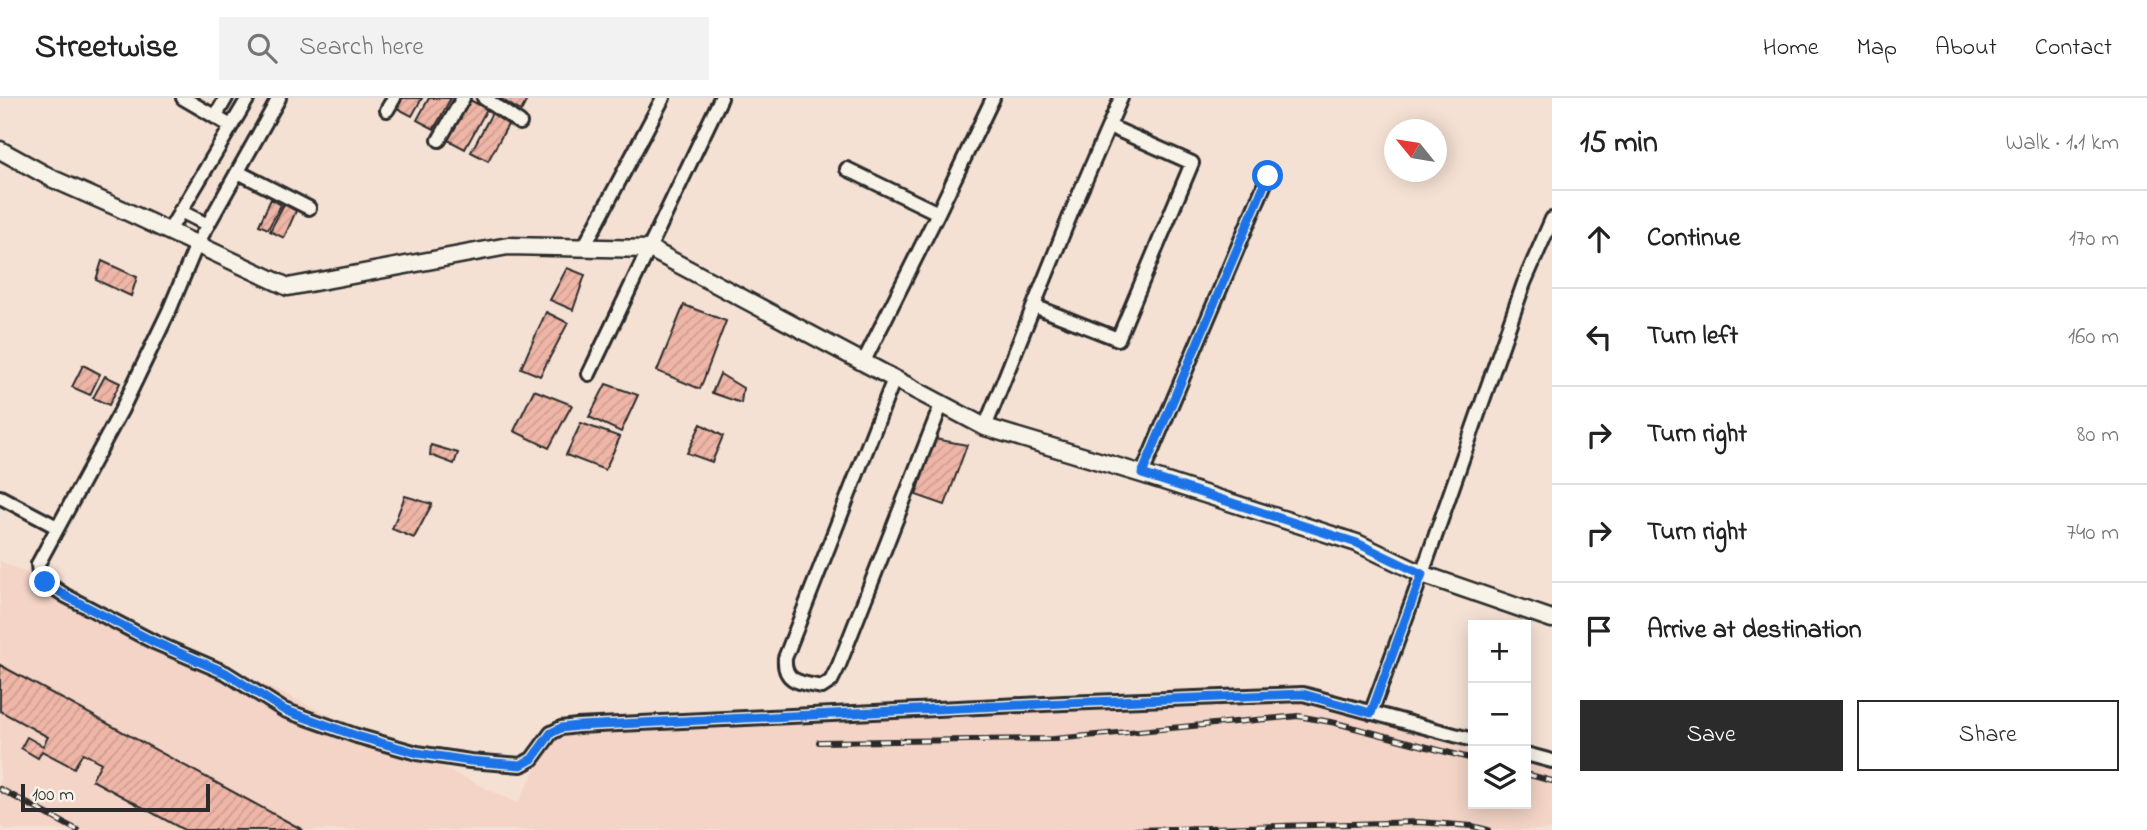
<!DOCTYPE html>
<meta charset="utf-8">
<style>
body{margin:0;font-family:"Indie Flower",sans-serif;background:#f2f2f2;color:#222}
.controls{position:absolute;right:21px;bottom:21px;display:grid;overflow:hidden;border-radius:0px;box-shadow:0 4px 18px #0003}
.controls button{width:63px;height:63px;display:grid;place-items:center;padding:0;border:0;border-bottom:2px solid #e0e0e0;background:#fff;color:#222;font:35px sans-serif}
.compass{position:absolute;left:1384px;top:21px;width:63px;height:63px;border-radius:50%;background:#fff;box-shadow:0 4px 18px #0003;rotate:300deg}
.scale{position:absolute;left:21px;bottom:18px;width:189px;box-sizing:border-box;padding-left:7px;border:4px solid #2b2b2b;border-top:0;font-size:19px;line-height:24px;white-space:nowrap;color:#2b2b2b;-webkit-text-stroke:5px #f7f3e8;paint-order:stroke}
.stop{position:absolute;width:21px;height:21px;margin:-16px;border:5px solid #1a73e8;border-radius:50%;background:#fff}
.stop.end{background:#1a73e8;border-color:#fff;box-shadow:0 2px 7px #0008}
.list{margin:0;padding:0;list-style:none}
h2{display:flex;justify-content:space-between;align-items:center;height:91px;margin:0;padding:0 28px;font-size:30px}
h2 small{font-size:23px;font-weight:400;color:#767676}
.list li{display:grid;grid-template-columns:46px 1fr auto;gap:21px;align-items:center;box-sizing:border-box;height:98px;padding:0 28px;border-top:2px solid #e0e0e0}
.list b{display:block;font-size:26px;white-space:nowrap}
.list em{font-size:23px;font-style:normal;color:#767676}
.actions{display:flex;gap:14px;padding:21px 28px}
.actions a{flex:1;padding:16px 0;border:2px solid #2b2b2b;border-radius:0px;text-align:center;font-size:24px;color:#2b2b2b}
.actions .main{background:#2b2b2b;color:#fff}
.icon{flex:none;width:38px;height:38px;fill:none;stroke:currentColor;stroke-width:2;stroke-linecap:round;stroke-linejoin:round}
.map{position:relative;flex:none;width:1552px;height:732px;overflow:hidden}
header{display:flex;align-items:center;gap:42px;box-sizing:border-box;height:98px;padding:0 35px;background:#fff;border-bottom:2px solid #e0e0e0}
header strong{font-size:33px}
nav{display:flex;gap:38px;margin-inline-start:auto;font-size:24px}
.search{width:490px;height:63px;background:#f2f2f2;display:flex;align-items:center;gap:18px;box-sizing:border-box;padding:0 24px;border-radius:0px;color:#767676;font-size:26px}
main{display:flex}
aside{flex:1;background:#fff}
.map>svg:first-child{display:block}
.built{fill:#f3d4c6}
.building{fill:url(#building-hatch);stroke:#2b2b2b;stroke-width:2}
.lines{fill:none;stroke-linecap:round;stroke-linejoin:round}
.minor-casing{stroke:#2b2b2b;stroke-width:18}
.tertiary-casing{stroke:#2b2b2b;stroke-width:21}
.minor{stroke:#f7f3e8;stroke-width:12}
.tertiary{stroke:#f7f3e8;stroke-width:16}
.rail-casing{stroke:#2b2b2b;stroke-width:6}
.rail{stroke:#f7f3e8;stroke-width:3.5;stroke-dasharray:10;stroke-linecap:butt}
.route{stroke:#1a73e8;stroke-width:9}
</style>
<header>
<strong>Streetwise</strong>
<div class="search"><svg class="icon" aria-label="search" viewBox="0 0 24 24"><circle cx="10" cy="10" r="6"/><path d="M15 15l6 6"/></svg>Search here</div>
<nav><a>Home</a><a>Map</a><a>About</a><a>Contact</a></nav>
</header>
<main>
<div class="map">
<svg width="1552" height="732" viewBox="0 0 1552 732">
<defs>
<pattern id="building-hatch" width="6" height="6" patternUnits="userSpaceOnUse" patternTransform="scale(1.75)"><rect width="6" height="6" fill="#efb6a7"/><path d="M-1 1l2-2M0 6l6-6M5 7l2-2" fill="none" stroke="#cd9d90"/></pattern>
</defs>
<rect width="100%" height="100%" fill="#f5e1d4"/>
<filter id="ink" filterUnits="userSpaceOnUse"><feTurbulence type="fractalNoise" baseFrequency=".0143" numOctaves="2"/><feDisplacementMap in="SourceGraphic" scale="14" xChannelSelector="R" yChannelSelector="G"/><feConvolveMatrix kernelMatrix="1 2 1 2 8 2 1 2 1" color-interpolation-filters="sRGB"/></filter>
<g filter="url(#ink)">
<path class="built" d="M0 463 518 705 556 633 1303 598 1473 645V706H1526V659L1552 667V732H7L0 728Z"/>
<path class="building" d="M400 0H422L412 18 395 9Z
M429 0H451L434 31 417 22Z
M499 0H528L521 13Z
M470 2 487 11 465 51 448 42Z
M493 13 510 23 488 63 471 54Z
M271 101 281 107 268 131 259 127Z
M284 106 296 113 284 140 270 133Z
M102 163 137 179 131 198 96 182Z
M567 170 585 177 573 212 550 202Z
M684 207 726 223 700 291 657 273Z
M546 214 568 225 540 278 521 270Z
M83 267 100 276 90 297 72 289Z
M720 276 743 290 741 305 712 295Z
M105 278 120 285 109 307 93 300Z
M606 286 638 297 621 334 589 319Z
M534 292 572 307 549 350 514 333Z
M581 325 620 339 605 372 566 357Z
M701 326 723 338 712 364 687 355Z
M935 341 967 347 945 407 916 397Z
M431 347 458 355 454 366 430 357Z
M405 398 432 406 414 440 392 431Z
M0 567 303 732H184L92 682 101 665 83 655 74 670 42 653 38 660 21 650 27 639 43 648 48 639 0 613Z"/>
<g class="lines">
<defs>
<path id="minor" d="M183 0 231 28
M279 0 197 146 169 213 121 313 38 466 39 476 45 484 66 498 154 544 226 575 284 612 357 638 417 655 470 663 521 667 532 661 551 635 561 630 577 628 1064 605 1303 596 1473 642
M484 0 520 25
M387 12 394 0
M215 19 226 0
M439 42 463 0
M847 71 938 115
M238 74 309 110
M180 113 208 127
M169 133 248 0
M583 151 663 0
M1034 208 1118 241 1192 65 1109 28
M863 265 938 115 993 0
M589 276 721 0
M894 281 785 560C783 585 802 585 822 589L831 583 839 567 942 305
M985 329 1072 113 1121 0
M1142 376 1268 78
M0 399 57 429
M1371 615 1422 476 1524 185 1552 121
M1526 656 1552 663"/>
<path id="tertiary" d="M0 52 53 81 119 110 288 189 508 148 650 151 985 329 1142 376 1357 445 1422 476 1552 521"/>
</defs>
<use href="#minor" class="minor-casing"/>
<use href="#tertiary" class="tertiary-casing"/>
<use href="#minor" class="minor"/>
<use href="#tertiary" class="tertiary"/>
<defs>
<path id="rail" d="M819 644 1054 641 1298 618 1336 625 1473 661
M1526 676 1552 683
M0 691 77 732
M1136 732 1419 724 1472 728 1488 732"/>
</defs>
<use href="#rail" class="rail-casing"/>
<use href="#rail" class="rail"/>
</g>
</g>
<g class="lines" filter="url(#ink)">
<path class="route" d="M45 484 66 498 154 544 226 575 284 612 357 638 417 655 470 663 521 667 532 661 551 635 561 630 577 628 1064 605 1303 596 1371 615 1422 476 1357 445 1142 376 1268 78"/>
</g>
</svg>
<div class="controls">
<button>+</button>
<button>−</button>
<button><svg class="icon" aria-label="layers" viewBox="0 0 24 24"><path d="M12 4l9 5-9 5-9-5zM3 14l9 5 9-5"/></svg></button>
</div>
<svg class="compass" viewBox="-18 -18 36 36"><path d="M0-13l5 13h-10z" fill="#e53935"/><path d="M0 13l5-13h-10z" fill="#767676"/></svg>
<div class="scale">100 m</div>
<div class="stop" style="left:1268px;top:78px"></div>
<div class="stop end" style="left:45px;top:484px"></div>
</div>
<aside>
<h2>15 min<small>Walk · 1.1 km</small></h2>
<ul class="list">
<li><svg class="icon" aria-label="ahead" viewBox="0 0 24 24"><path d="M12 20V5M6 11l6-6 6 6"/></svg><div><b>Continue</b></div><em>170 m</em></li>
<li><svg class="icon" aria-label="left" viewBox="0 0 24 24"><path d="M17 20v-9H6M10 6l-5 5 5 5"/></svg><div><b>Turn left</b></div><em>160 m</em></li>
<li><svg class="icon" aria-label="right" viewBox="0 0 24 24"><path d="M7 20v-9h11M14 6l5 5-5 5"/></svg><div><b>Turn right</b></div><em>80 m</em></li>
<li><svg class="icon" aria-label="right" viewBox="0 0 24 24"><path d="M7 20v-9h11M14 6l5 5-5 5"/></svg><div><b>Turn right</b></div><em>740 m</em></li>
<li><svg class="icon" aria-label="arrive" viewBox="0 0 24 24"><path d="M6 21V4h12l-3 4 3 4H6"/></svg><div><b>Arrive at destination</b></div></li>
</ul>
<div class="actions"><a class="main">Save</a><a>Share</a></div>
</aside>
</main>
